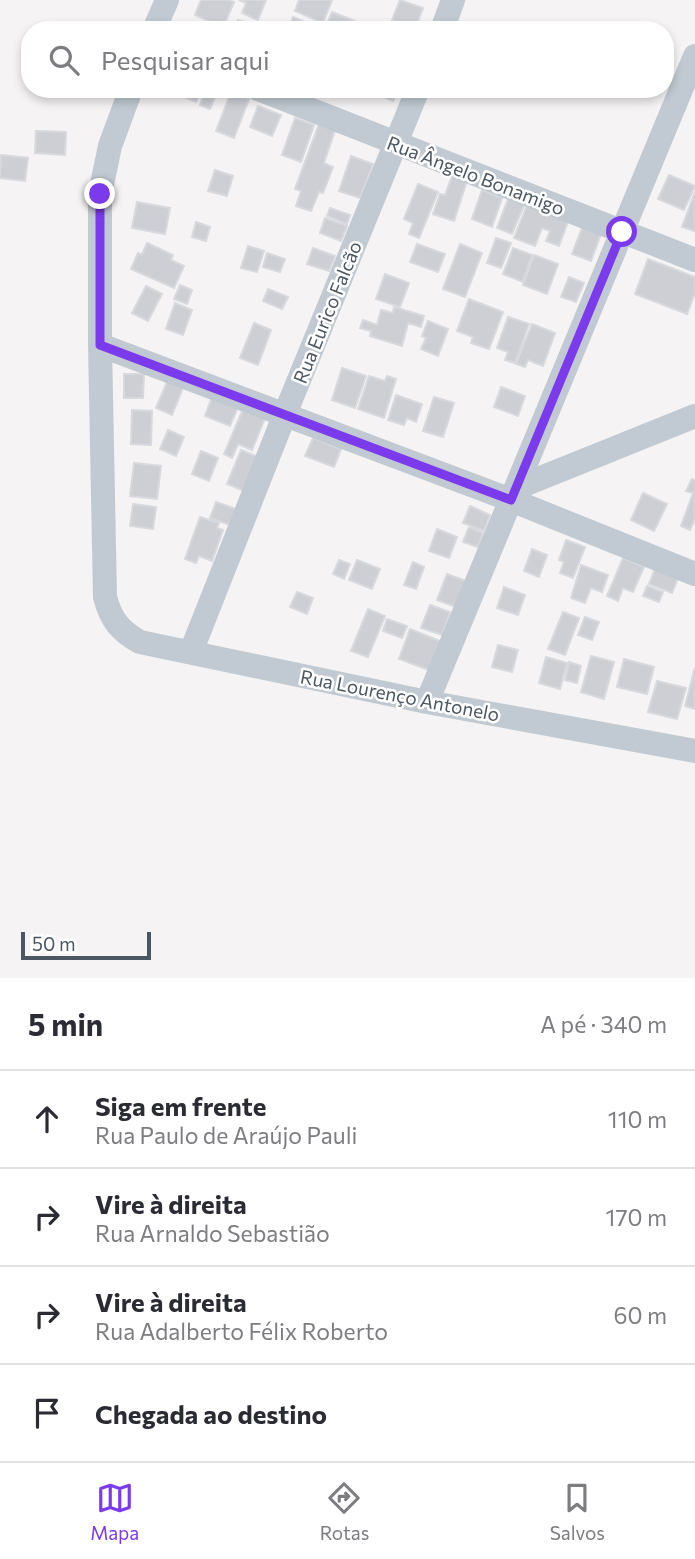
<!DOCTYPE html>
<html lang="pt">
<meta charset="utf-8">
<style>
body{margin:0;font-family:Commissioner,sans-serif;background:#f7f7f7;color:#2b2b33}
.scale{position:absolute;left:21px;bottom:18px;width:130px;box-sizing:border-box;padding-left:7px;border:4px solid #4a5661;border-top:0;font-size:19px;line-height:24px;white-space:nowrap;color:#4a5661;-webkit-text-stroke:5px #fff;paint-order:stroke}
.stop{position:absolute;width:21px;height:21px;margin:-16px;border:5px solid #7c3aed;border-radius:50%;background:#fff}
.stop.end{background:#7c3aed;border-color:#fff;box-shadow:0 2px 7px #0008}
.list{margin:0;padding:0;list-style:none}
h2{display:flex;justify-content:space-between;align-items:center;height:91px;margin:0;padding:0 28px;font-size:30px}
h2 small{font-size:23px;font-weight:400;color:#7c7c81}
.list li{display:grid;grid-template-columns:46px 1fr auto;gap:21px;align-items:center;box-sizing:border-box;height:98px;padding:0 28px;border-top:2px solid #e1e1e2}
.list b{display:block;font-size:26px;white-space:nowrap}
.list p{margin:0;font-size:23px;white-space:nowrap;color:#7c7c81}
.list em{font-size:23px;font-style:normal;color:#7c7c81}
.icon{flex:none;width:38px;height:38px;fill:none;stroke:currentColor;stroke-width:2;stroke-linecap:round;stroke-linejoin:round}
.map{position:relative;flex:none;width:695px;height:978px;overflow:hidden}
.search{position:absolute;background:#fff;box-shadow:0 4px 10px #0003;left:21px;right:21px;top:21px;height:77px;display:flex;align-items:center;gap:18px;box-sizing:border-box;padding:0 24px;border-radius:28px;color:#7c7c81;font-size:26px}
.sheet{height:483px;background:#fff}
nav{display:flex;justify-content:space-around;align-items:center;box-sizing:border-box;height:98px;border-top:2px solid #e1e1e2;background:#fff;font-size:19px;color:#7c7c81}
nav a{display:grid;justify-items:center;gap:4px}
nav .on{color:#7c3aed}
.map>svg:first-child{display:block}
.building{fill:#cdcfd5;stroke:#d7d9de;stroke-width:2}
.lines{fill:none;stroke-linecap:round;stroke-linejoin:round}
.minor{stroke:#c1cad2;stroke-width:24}
.route{stroke:#7c3aed;stroke-width:9}
.labels{text-anchor:middle;dominant-baseline:central;stroke-width:5;stroke-linejoin:round;paint-order:stroke}
.street-label{font-size:19px;fill:#4a5661;stroke:#fff}
</style>
<div class="map">
<svg width="695" height="978" viewBox="0 0 695 978">
<rect width="100%" height="100%" fill="#f5f3f3"/>
<path class="building" d="M201 0H229L234 2 223 28 195 15Z
M239 0H266L258 20 242 13 246 3Z
M299 0H332L323 23 295 11Z
M400 0 423 8 415 29 392 20Z
M332 12 355 21 351 30H324Z
M293 17 320 29V30H288Z
M238 20 253 25 252 30H234Z
M166 89H197L201 91 196 102Z
M206 89 217 92 210 109 200 105Z
M364 89H398L393 101Z
M231 92 249 99 234 138 216 131Z
M258 106 281 115 272 136 250 127Z
M295 118 314 125 301 162 282 155Z
M319 124 335 130 324 163 333 167 323 193 319 192 311 211 296 206 301 191 295 189Z
M36 131 66 132 65 155 35 153Z
M1 155 28 158 25 181 0 178Z
M351 156 373 164 360 198 339 191Z
M215 170 233 176 227 196 208 191Z
M669 175 695 186 684 210 658 199Z
M452 176 467 181 454 221 433 214 440 194 445 195Z
M418 184 438 192 419 238 409 234 413 223 404 219Z
M482 190 502 198 492 227 472 219Z
M695 192V228L694 231 682 227Z
M509 197 525 203 512 234 497 228Z
M529 200 570 216 559 246 546 241 550 231 542 228 535 246 514 238Z
M137 202 170 208 165 234 132 228Z
M330 208 350 215 347 224 327 216Z
M325 218 347 226 341 241 320 233Z
M196 222 210 227 206 241 192 237Z
M582 228 601 234 591 261 572 254Z
M496 238 511 243 501 268 487 263Z
M147 243 173 255 171 260 184 266 174 288 131 269 138 253 142 255Z
M417 244 445 254 438 272 410 262Z
M460 244 482 253 465 297 443 289Z
M248 246 264 251 257 272 241 268Z
M313 248 335 256 329 271 307 264Z
M513 248 532 255 523 282 503 274Z
M267 253 285 259 280 272 263 267Z
M534 255 558 264 547 294 523 285Z
M648 259 695 277V293L687 314 635 294Z
M385 274 409 283 400 307 376 299Z
M569 277 584 283 576 302 561 297Z
M180 285 192 290 187 304 174 299Z
M146 286 162 294 148 321 132 313Z
M268 289 288 297 282 309 263 301Z
M469 299 503 312 489 349 471 343 473 337 457 331Z
M175 303 192 310 183 335 166 329Z
M394 307 424 316 421 327 408 323 402 346 370 336 371 331 360 328 363 320 377 325 381 310 393 313Z
M508 317 529 324 515 363 505 360 508 352 497 348Z
M428 321 448 329 438 356 421 349 426 338 422 336Z
M254 323 271 330 258 365 240 358Z
M532 324 555 333 543 366 528 360 525 367 516 364Z
M342 368 366 376 355 408 332 400Z
M124 374H144L143 398H124Z
M369 376 385 381 387 376 396 379 384 418 358 409Z
M169 377 185 383 172 415 156 408Z
M501 387 525 396 518 416 494 407Z
M396 395 422 404 416 422 407 418 404 425 388 420Z
M212 397 238 407 230 426 205 416Z
M434 397 454 403 443 437 423 431Z
M243 409 265 418 252 450 238 444 232 458 224 454Z
M132 410 152 411 151 445 131 444Z
M168 430 184 437 176 456 160 449Z
M313 438 341 449 334 467 305 456Z
M241 450 258 457 244 491 227 484Z
M201 451 218 458 209 481 192 474Z
M134 463 161 466 157 499 130 496Z
M692 479 695 480V519L690 530 681 526 693 493 686 491Z
M643 493 667 504 654 531 631 520Z
M216 502 239 510 233 526 210 518Z
M133 504 156 507 153 529 130 526Z
M470 506 490 515 484 531 463 523Z
M200 517 219 523 217 528 223 530 212 561 199 556 196 563 185 559Z
M469 527 483 533 478 547 463 542Z
M437 529 457 537 449 558 429 551Z
M566 540 585 547 573 578 560 573 564 562 559 560Z
M532 549 547 555 539 577 524 571Z
M623 558 644 567 633 592 623 588 618 601 607 596Z
M339 560 350 564 344 579 333 574Z
M357 560 380 569 372 589 349 580Z
M413 562 424 567 416 589 404 585Z
M581 565 608 575 602 592 591 588 585 603 571 598Z
M655 569 678 578 672 593 649 584Z
M447 574 466 581 456 607 437 600Z
M647 586 663 592 659 602 643 596Z
M504 587 525 595 518 615 497 608Z
M297 592 313 598 307 614 290 607Z
M430 605 450 612 442 635 421 628Z
M368 609 385 616 368 657 351 651Z
M563 612 579 618 565 655 548 649Z
M585 617 599 622 592 640 578 635Z
M387 619 407 626 402 638 383 631Z
M410 629 440 641 429 670 399 659Z
M498 645 518 650 512 672 492 667Z
M591 656 614 662 604 699 581 692Z
M546 657 567 663 560 689 539 683Z
M624 659 654 667 647 694 617 687Z
M569 662 581 666 577 683 565 680Z
M695 667V709L685 706Z
M657 681 686 688 677 719 648 712Z"/>
<g class="lines">
<path class="minor" d="M154 30 167 0
M442 30 453 0
M131 89 110 146 100 194V345L105 597C111 620 120 631 140 642L427 702 695 751
M258 89 695 260
M100 345 511 500 695 574
M516 488 695 416
M191 652 285 414 418 89
M427 702 695 56"/>
</g>
<g class="lines">
<path class="route" d="M100 194V345L511 500 622 232"/>
</g>
<g class="labels">
<g class="street-label">
<text transform="translate(476 175) rotate(21)">Rua Ângelo Bonamigo</text>
<text transform="translate(327 312) rotate(-68)">Rua Eurico Falcão</text>
<text transform="translate(400 695) rotate(11)">Rua Lourenço Antonelo</text>
</g>
</g>
</svg>
<div class="scale">50 m</div>
<div class="stop" style="left:622px;top:232px"></div>
<div class="stop end" style="left:100px;top:194px"></div>
<div class="search"><svg class="icon" aria-label="search" viewBox="0 0 24 24"><circle cx="10" cy="10" r="6"/><path d="M15 15l6 6"/></svg>Pesquisar aqui</div>
</div>
<section class="sheet">
<h2>5 min<small>A pé · 340 m</small></h2>
<ul class="list">
<li><svg class="icon" aria-label="ahead" viewBox="0 0 24 24"><path d="M12 20V5M6 11l6-6 6 6"/></svg><div><b>Siga em frente</b><p>Rua Paulo de Araújo Pauli</p></div><em>110 m</em></li>
<li><svg class="icon" aria-label="right" viewBox="0 0 24 24"><path d="M7 20v-9h11M14 6l5 5-5 5"/></svg><div><b>Vire à direita</b><p>Rua Arnaldo Sebastião</p></div><em>170 m</em></li>
<li><svg class="icon" aria-label="right" viewBox="0 0 24 24"><path d="M7 20v-9h11M14 6l5 5-5 5"/></svg><div><b>Vire à direita</b><p>Rua Adalberto Félix Roberto</p></div><em>60 m</em></li>
<li><svg class="icon" aria-label="arrive" viewBox="0 0 24 24"><path d="M6 21V4h12l-3 4 3 4H6"/></svg><div><b>Chegada ao destino</b></div></li>
</ul>
</section>
<nav>
<a class="on"><svg class="icon" aria-label="map" viewBox="0 0 24 24"><path d="M3 6l6-2 6 2 6-2v14l-6 2-6-2-6 2zM9 4v14M15 6v14"/></svg>Mapa</a>
<a><svg class="icon" aria-label="directions" viewBox="0 0 24 24"><path d="M12 3l9 9-9 9-9-9zM9 14v-3h6M13 9l2 2-2 2"/></svg>Rotas</a>
<a><svg class="icon" aria-label="saved" viewBox="0 0 24 24"><path d="M7 4h10v16l-5-4-5 4z"/></svg>Salvos</a>
</nav>
